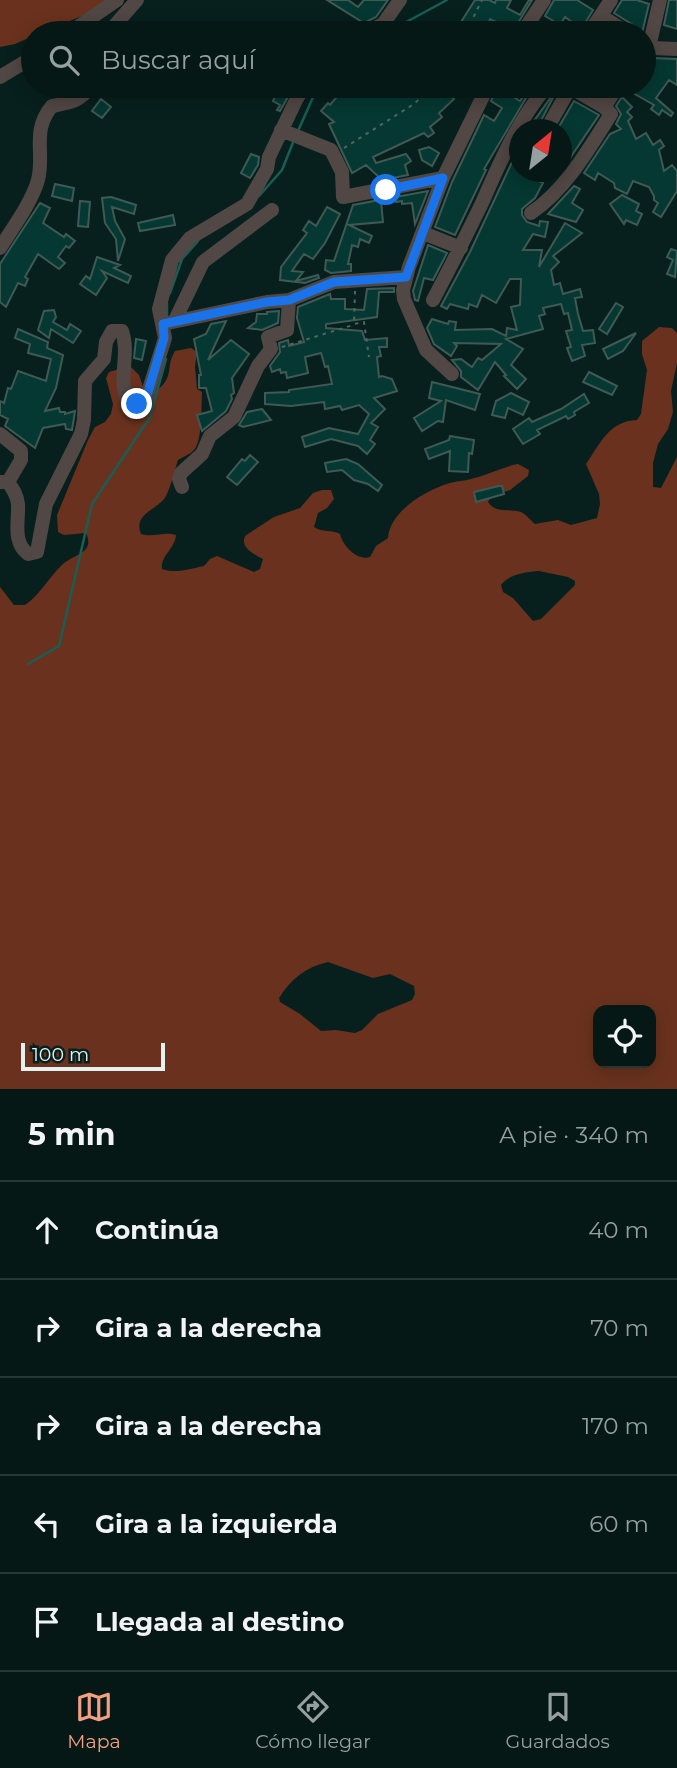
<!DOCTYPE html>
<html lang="es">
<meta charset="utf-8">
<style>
body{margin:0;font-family:Montserrat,sans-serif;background:#132523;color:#f1f3f6}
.controls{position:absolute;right:21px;bottom:21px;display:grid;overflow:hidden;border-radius:14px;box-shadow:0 4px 18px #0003}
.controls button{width:63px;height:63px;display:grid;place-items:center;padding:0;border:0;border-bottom:2px solid #263735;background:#051816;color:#f1f3f6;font:35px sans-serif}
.compass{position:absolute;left:509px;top:119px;width:63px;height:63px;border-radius:50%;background:#051816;box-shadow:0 4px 18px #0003;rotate:30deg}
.scale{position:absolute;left:21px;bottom:18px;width:144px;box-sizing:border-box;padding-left:7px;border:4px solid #e3f2ef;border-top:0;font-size:19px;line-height:24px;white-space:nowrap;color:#e3f2ef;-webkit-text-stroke:5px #07201d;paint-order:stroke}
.stop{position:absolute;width:21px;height:21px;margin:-16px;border:5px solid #1a73e8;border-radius:50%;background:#fff}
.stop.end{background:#1a73e8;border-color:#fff;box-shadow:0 2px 7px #0008}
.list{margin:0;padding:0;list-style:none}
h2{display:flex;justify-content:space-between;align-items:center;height:91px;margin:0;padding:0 28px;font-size:30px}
h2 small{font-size:23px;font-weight:400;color:#97a0a1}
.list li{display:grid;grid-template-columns:46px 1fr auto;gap:21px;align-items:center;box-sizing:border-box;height:98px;padding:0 28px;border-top:2px solid #263735}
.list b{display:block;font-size:26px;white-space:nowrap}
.list em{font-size:23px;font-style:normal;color:#97a0a1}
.icon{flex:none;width:38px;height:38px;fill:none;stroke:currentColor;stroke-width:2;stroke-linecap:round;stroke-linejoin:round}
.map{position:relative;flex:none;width:677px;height:1089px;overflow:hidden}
.search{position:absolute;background:#051816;box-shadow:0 4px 18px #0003;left:21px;right:21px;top:21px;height:77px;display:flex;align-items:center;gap:18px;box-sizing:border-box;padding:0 24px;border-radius:38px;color:#97a0a1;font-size:26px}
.sheet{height:581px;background:#051816}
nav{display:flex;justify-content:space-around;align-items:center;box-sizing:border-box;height:98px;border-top:2px solid #263735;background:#051816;font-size:19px;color:#97a0a1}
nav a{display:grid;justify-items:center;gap:4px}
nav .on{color:#f39f82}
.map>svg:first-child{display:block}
.forest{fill:#6a321e;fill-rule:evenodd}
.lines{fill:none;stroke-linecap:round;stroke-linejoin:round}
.stream{stroke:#185e55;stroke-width:2.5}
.building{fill:#053832;stroke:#3f5954;stroke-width:2}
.path{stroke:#516764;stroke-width:2;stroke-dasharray:3.5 5;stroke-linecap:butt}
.minor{stroke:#514744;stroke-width:14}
.route{stroke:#1a73e8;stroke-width:9}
</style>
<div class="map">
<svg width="677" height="1089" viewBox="0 0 677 1089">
<rect width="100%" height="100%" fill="#07201d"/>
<path class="forest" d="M0 0H107L87 14 40 33H33V36L15 44 0 47Z
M659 327 672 328 677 333V363L671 391 673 412 668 429 658 444 653 463V487L661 488 677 457V1089H0V587L14 605H25C40 595 49 577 63 564 69 559 83 553 86 549 90 543 88 538 86 533L64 535 58 532 57 515 88 440 95 427 105 422 111 414 113 404 106 378 109 372 130 366 139 375 145 392 152 394C177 377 164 369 175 351L191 348 197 352 195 367 197 389 202 392C201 405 203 442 193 451 189 455 182 457 178 460 175 469 169 494 164 499 155 510 133 515 141 534 153 538 164 531 176 535 175 549 160 556 162 569 177 574 189 569 204 566L210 559 217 556 254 572 260 569 263 559C254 554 240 548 245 536L274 517 300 508 313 493 322 490H331L334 499 327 508 318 513 314 527C322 533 331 529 340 534 343 546 357 561 370 557L376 546 388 538C390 511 426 490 450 483 457 481 464 481 471 479 487 475 502 467 518 464L529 470 528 476 510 490 491 496 488 502C496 514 508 508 521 512 527 515 530 520 535 524L558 520 571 525 597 518 600 504 599 494 586 464C600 444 609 421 637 420L641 414 647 370 642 354V341ZM539 571 568 577 575 581V585L541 619 533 621 513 598 503 592 501 585C509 574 526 572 539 571ZM328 962 373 978 390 974 414 986 415 994 412 1000 378 1014 362 1030 355 1033 336 1030 321 1031 300 1014 280 1002 279 998C291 979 306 967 328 962ZM598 1010H651V1063H598Z"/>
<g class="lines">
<path class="stream" d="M386 33 447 0
M298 131 318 86
M259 196 282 170 294 140
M170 293 182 259 198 241
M167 317V303
M28 664 59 646 92 504 150 417 166 359"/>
</g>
<path class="building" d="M327 0H348L358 7 364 0H388L376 17 364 23Z
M475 0H489L495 3 496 0H511L507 8 520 15 529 0H532L512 33 501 31 503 25 490 19 485 33H454Z
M554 0H577L593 10 579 33H575L580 28 565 17 560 25 545 16Z
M622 0H637L649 4 642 33 637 32 633 25 614 13Z
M669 0H677V29L664 25Z
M653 58 677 59V85L669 80 656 98 673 113 671 116 662 110 659 115 651 109 654 105 633 93 638 86H644V72Z
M265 86H294L280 111 277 110 280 105 273 101 277 92Z
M348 86H440L454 99 439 113 442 117 430 127 434 133 428 137 424 133 373 157 376 163 406 154 411 161 405 165 408 175 382 180 366 165 352 173 329 124 334 122 321 111 328 103 330 105 340 93 338 91Z
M497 87 520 101 527 91 529 93 484 169 486 170 455 235 435 227 452 182 484 115 494 121 502 108 491 101Z
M554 93 555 94 536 130 529 128Z
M622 97 632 107 627 112 632 117 628 121 636 139 646 133 653 145 660 140 664 146 659 150 664 171 672 165 677 171V191L661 217 653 212 658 203 654 200V196L649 187 633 181 627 194 615 188 614 183 598 173 595 180 584 173 610 134 621 129 616 124 621 114 616 106Z
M101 99 111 107 102 118 92 111Z
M574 101 599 115 562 170V130H557Z
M520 145V172L543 183 535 198 522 209V215L527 222 539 226 540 221 548 222 545 237 533 234 523 250H542L539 267 565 223 582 233 553 256 559 262 551 270 554 285 560 283 563 294 580 289 582 297 575 298 578 314 583 331 593 330 595 343 582 345 585 356 572 361 567 348 571 347 566 331 572 330 568 313 564 314 561 304 543 308 545 314 539 316 543 329 506 339 523 349 511 365 526 379 517 389 504 376 506 375 495 362 478 390 461 377V371L452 360 461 359 472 367 478 358 482 360 501 344 454 343 457 346 451 356 434 344 427 328 432 319 448 324 449 321 456 322 455 330 492 329 506 336 507 328 517 330 511 307 520 305 521 279H510L496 303 482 295 477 307 469 304 468 309 450 304 447 309 441 306 470 252Z
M429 147 439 153 432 166 422 160 419 150Z
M251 154 259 157 258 165 250 178 241 173Z
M55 184 74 188 72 201 52 196Z
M574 186 580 189 572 203 583 210 576 222 548 214Z
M428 191 415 224 412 203 402 204V201L396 202 395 199 381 201 383 222 349 225 372 236 369 243 360 239 358 247 352 245 348 264H351V271L331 273 325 270 326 260 334 261 353 205Z
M622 195 639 204 636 211 642 214 637 225 626 220 624 224 610 204Z
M111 197 136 205 134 214 112 207 115 221 125 239 118 261 116 239 105 223 102 198Z
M80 201 90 202 88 227 78 226Z
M40 203 50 208 43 223 64 237 66 234 75 241 69 248 66 246 58 257 65 263 59 269 38 254 25 277 28 279 25 286 18 283 6 307 0 302V264Z
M327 207 340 214 325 243 313 259 304 254 292 271 303 272 296 281 318 275 319 278 305 283 280 280 281 267 307 233 303 230 309 221 316 226Z
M173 215 175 225 140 231 138 223Z
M428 245 447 253 433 280 424 278 418 301 415 300 413 291Z
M671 249 677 251 675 277 667 274 673 260 667 257Z
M97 257 120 265 114 268 131 276 128 283 102 271 107 278 96 295 80 284 86 276 90 279Z
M394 288V292H379L377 317 326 324V328L362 331 365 340 387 338V347H379L381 356 377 357 379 377 382 376 392 379 397 391 374 398 385 409 371 423 378 427 370 440 375 444 367 454 358 446 331 439 305 447 302 437 329 428 358 434 369 414 359 405 342 410 340 406 325 409 324 402 291 406 265 404V393L289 392V390L332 384 328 366 325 367 321 353 305 357 308 373 287 378 286 372 281 373 280 369 272 372 270 366 280 352 279 343 288 340 289 346 304 342 297 318 298 307 330 294 331 299H345V309L364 310 367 289Z
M616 303 623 307 607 334 599 329Z
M54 310 56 317 53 322 67 330 70 324 81 331 73 343 51 329 49 338 38 330 44 311Z
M279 311 278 323 262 330 248 328 256 322 257 314H267V312Z
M226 321 208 360 231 340 249 354 232 378 234 393 231 395 232 399 226 411 202 431 197 415 212 411 206 388H199V375H201L194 339 206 334 211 324Z
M18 329 48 342 47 348 63 355 56 388 45 411 59 408 60 412H65V414L75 411 72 430 66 429 65 424 43 428 35 448 5 426 8 419 0 415V401L4 403 8 388 11 389 18 371 46 381 51 359 28 353 30 344 15 338Z
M636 333 623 351 608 359 603 349Z
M136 339 146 341 142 360 134 358Z
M589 372 617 386 612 395 583 382Z
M432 382 480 394 475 410 446 400 443 422 438 421 422 431 414 418 441 401 429 398Z
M511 393 529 402 523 415 508 408 505 418 492 415 496 401Z
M584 394 589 403 574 412 575 415 568 419 566 416 537 430 540 434 523 444 513 429 529 418 532 422 561 409Z
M262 409 271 420 243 427 239 425 247 412Z
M450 436 474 440 472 454 469 453 468 472 449 471 450 451 429 459 425 449 449 440Z
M250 455 258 462 237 485 227 477 242 459 245 461Z
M346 459 358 464 382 485 378 491 368 484 354 480 342 470 327 472 325 463Z
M499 486H502L504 494 476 502 474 492Z"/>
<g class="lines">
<path class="path" d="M471 33 470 24 482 0
M344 148 414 104 433 86
M355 291 354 324 364 322 369 357
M282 347 353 325"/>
<path class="minor" d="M601 16 628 33
M69 33 117 0
M108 33 137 0
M366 33 383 24 400 0
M522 33 544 0
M589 33 611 0
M644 44 653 48 677 49
M644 53 649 47 660 0
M0 77 33 57
M568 86 604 107
M281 130 331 150 342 172 343 197 443 178
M546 130 570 88
M531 213C566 189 589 149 611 114L604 107 618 86
M423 233 461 248
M0 248C12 229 32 202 38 180 45 153 31 131 52 106 71 102 79 102 91 86
M433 300C450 268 466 236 482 203 500 162 518 120 547 86
M175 320 203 262 272 210
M163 324 267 302 289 300 334 282 406 277
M452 374 426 350 404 299 403 290 409 267 443 178 488 86
M0 434 21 451V460L8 482
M0 482H8C13 489 17 495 18 504 19 521 12 542 28 554L37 552 46 504 81 434 84 420 85 381 104 359 106 342 112 331H122C130 354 118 379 127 400L137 404 146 399 165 338 159 309 172 260 190 238 247 204 267 169 269 157 297 98 305 86
M182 487 179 479 181 473 202 454 210 436 234 417 258 366 271 349 268 337 287 330 289 300"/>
</g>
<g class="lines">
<path class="route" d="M137 404 146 399 164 338 163 324 267 302 289 300 334 282 406 277 443 178 386 190"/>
</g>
</svg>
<div class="controls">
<button><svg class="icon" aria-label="locate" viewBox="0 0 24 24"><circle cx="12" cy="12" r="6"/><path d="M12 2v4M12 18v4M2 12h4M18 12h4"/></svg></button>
</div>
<svg class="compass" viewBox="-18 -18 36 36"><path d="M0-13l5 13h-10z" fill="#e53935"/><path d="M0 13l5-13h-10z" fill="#97a0a1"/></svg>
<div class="scale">100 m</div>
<div class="stop" style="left:386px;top:190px"></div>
<div class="stop end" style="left:137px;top:404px"></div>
<div class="search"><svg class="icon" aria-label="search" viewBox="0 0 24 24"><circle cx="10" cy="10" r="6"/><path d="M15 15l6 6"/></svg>Buscar aquí</div>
</div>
<section class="sheet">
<h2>5 min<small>A pie · 340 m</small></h2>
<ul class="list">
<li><svg class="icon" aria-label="ahead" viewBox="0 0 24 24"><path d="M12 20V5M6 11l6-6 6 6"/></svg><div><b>Continúa</b></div><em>40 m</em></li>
<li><svg class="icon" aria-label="right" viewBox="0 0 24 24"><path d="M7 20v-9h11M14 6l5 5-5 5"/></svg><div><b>Gira a la derecha</b></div><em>70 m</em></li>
<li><svg class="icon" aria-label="right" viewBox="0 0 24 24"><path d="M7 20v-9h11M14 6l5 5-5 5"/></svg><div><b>Gira a la derecha</b></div><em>170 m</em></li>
<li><svg class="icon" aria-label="left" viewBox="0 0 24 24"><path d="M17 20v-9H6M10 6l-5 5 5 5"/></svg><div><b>Gira a la izquierda</b></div><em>60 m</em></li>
<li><svg class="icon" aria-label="arrive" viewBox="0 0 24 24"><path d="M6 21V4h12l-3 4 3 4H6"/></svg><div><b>Llegada al destino</b></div></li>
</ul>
</section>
<nav>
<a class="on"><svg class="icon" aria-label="map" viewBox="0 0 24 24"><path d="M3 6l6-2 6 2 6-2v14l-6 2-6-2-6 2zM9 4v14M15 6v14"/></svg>Mapa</a>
<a><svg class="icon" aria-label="directions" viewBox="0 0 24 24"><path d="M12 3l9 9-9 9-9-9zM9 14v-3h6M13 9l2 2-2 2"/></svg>Cómo llegar</a>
<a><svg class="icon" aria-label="saved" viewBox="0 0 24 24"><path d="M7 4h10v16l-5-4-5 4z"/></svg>Guardados</a>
</nav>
